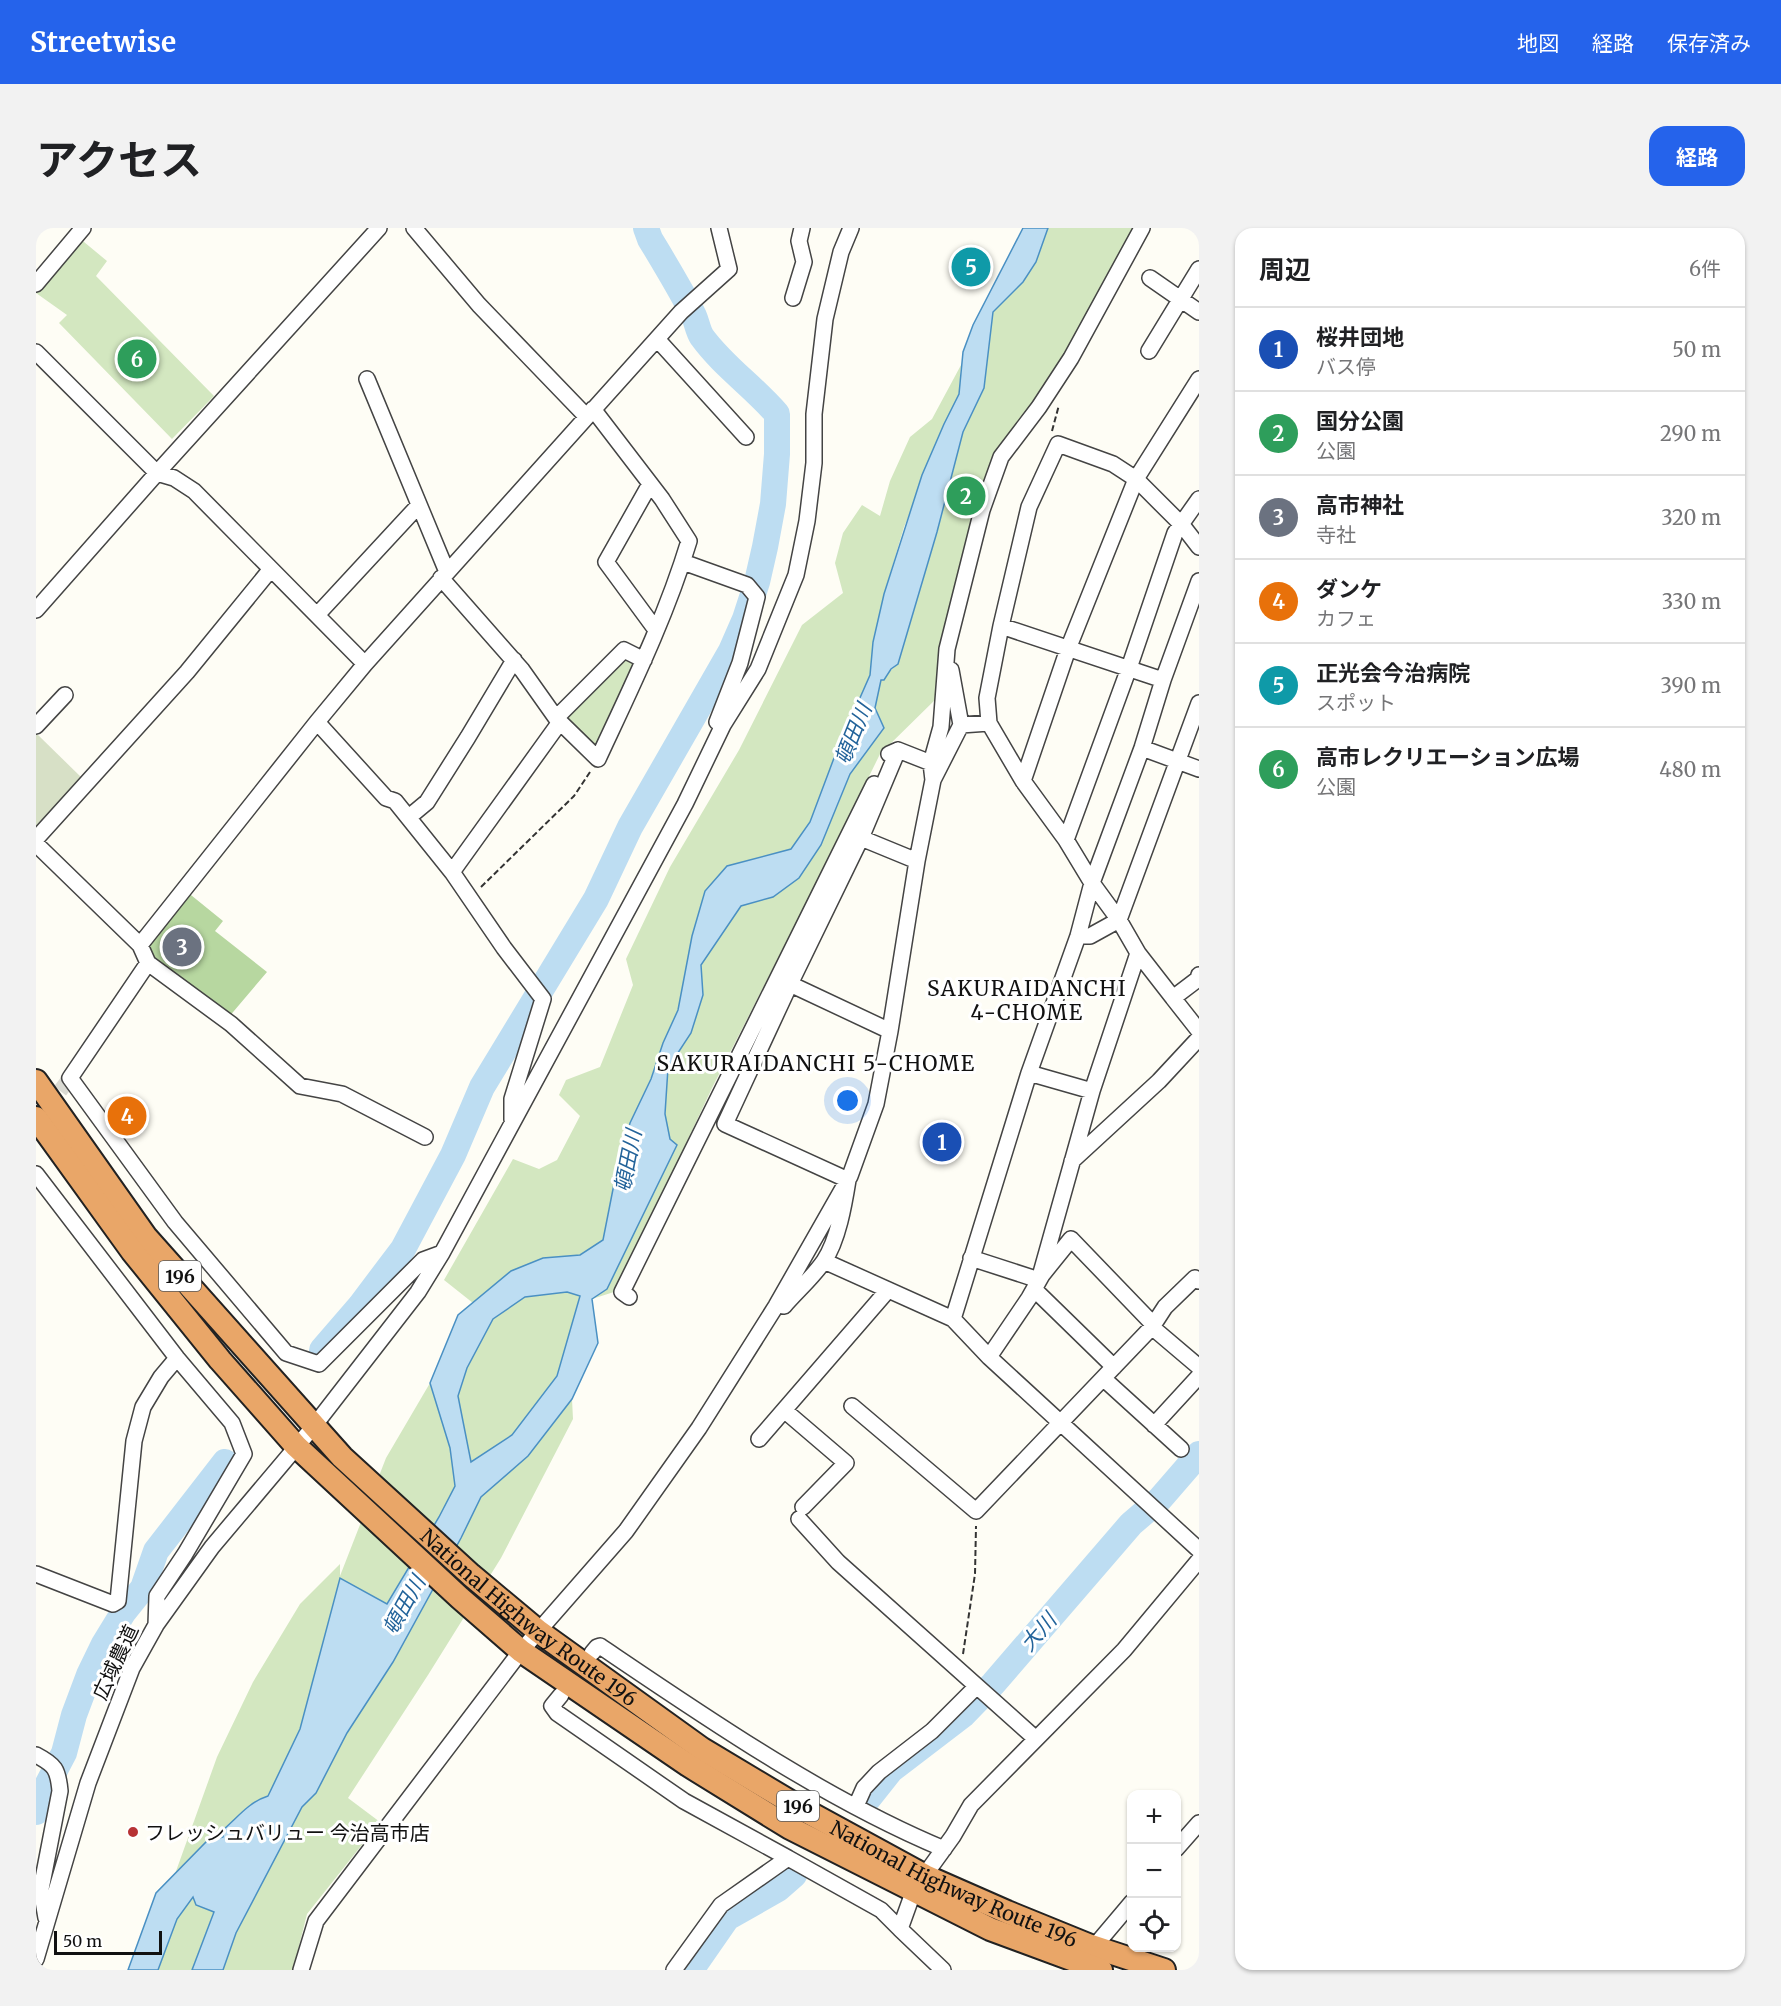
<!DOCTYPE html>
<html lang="ja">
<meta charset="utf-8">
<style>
body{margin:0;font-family:Merriweather,"Noto Sans JP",serif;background:#f2f2f2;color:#202124}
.controls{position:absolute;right:18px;bottom:18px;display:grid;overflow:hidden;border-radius:12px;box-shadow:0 2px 4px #0004}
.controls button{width:54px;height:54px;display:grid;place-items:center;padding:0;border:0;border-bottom:2px solid #e0e0e0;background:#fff;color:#202124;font:30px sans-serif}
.scale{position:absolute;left:18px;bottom:15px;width:108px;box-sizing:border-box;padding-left:6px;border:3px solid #111;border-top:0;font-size:16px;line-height:21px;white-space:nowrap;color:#111;-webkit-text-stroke:4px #fff;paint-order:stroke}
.you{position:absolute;left:812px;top:873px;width:21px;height:21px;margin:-15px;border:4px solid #fff;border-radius:50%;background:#1a73e8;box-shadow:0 0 0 9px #1a73e833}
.badge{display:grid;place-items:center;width:39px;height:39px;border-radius:50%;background:#2563eb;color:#fff;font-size:20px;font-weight:700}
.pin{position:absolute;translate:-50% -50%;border:3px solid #fff;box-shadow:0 2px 6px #0006}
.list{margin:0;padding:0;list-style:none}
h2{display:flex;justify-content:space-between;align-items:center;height:78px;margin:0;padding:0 24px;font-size:26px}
h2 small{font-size:20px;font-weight:400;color:#757577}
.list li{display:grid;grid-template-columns:39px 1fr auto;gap:18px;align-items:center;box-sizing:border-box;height:84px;padding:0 24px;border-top:2px solid #e0e0e0}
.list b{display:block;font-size:22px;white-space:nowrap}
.list p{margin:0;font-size:20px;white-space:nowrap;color:#757577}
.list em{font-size:20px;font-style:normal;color:#757577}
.icon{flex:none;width:33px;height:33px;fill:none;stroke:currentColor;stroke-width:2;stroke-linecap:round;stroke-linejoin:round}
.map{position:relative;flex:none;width:1163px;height:1742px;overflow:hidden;border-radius:18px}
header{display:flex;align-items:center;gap:36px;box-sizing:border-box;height:84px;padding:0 30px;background:#2563eb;color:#fff}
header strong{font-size:28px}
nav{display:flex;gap:33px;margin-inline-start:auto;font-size:21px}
.intro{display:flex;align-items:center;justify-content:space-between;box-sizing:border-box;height:144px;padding:0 36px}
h1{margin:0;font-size:42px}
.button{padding:15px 27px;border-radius:18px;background:#2563eb;color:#fff;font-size:21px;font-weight:700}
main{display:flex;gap:36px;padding:0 36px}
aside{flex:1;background:#fff;border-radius:18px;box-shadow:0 2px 4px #0004}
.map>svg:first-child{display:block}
.green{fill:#d3e7c0}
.forest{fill:#b7d7a0}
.cemetery{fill:#d7e0c6}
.water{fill:#bdddf2;stroke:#4a90c3;stroke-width:1.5;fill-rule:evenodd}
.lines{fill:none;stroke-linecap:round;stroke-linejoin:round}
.river{stroke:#bdddf2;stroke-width:26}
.minor-tunnel{stroke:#dadad3;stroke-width:15;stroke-dasharray:15 8;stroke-linecap:butt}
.minor-casing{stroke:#444;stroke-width:18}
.highway-casing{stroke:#222;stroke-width:26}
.path{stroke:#333;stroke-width:2;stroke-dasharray:6 3;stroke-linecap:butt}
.minor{stroke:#fff;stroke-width:15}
.highway{stroke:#e9a668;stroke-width:22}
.poi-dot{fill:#b73235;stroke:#fff;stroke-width:2}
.labels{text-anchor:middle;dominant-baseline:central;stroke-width:6;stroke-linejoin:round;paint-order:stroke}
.shield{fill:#fff;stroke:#585858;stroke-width:1.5}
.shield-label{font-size:18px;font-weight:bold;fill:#111}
.street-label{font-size:20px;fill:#111;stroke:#fff}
.poi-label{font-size:20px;fill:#111;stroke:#fff;text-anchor:start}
.water-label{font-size:21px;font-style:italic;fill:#22639a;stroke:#fff}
.neighbourhood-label{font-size:21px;letter-spacing:1.5px;fill:#111;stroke:#fff}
</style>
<header>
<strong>Streetwise</strong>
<nav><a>地図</a><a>経路</a><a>保存済み</a></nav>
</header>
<div class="intro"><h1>アクセス</h1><a class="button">経路</a></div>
<main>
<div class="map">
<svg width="1163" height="1742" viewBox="0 0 1163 1742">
<rect width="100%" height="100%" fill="#fefdf5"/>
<path class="green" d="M1012 0H1103L1031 129 963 223 905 466 844 526 789 638 676 860 581 1063 556 1071 571 1060 634 911 629 886 632 840 655 805 667 767 663 735 705 678 737 669 801 579 814 546 848 500 839 480 845 451 862 436 901 304 927 204 948 160 957 84 987 54 1000 34Z
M42 9 71 33 60 48 178 168 136 211 23 95 31 87 0 65V59Z
M925 137 923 166 868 299 848 366 837 414 834 447 801 522 774 594 755 621 691 638 656 708 642 782 627 815 615 850 594 895 578 955 567 1012 544 1027 507 1030 476 1043 437 1075 408 1052 477 931 503 941 521 932 544 888 523 867 530 852 564 839 597 757 590 731 634 639 703 522 766 397 807 365 799 335 807 305 826 277 844 288 854 253 874 209 896 191Z
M589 430 602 436 561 524 525 490Z
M531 1064 545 1068 521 1148 476 1207 435 1235 422 1168 431 1140 457 1091 488 1069Z
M394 1155 414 1220 419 1258 403 1289 351 1376 304 1351 264 1501 232 1568C212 1574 202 1589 188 1601V1609H180L139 1646 181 1529 217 1454 264 1376 304 1336V1348L350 1230Z
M536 1171 537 1191 465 1330 392 1447 312 1570 344 1594 271 1686 257 1742H187L200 1705 266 1579 280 1565 311 1505 357 1434 425 1310 445 1269 492 1228Z
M157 1669 160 1677 178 1683 156 1742H122L141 1691Z"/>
<path class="forest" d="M150 663 187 693 179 703 231 744 192 790 115 730 109 715Z"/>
<path class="cemetery" d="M1 506 48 552 0 603V507Z"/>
<path class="water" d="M987 0H1012L1000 34 987 54 957 84 948 160 927 204 901 304 862 436 855 441 848 452H845L839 480 848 500 814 546 785 617 763 650 737 669 705 678 665 737 667 767 655 805 632 840 629 886 634 911 641 917 571 1061 556 1071 562 1115 536 1171 492 1228 445 1269 425 1310 357 1434 311 1505 280 1565 266 1579 200 1705 187 1742H156L178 1684 160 1677 157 1669 141 1691 122 1742H92L120 1665 170 1614 187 1609 188 1601C202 1589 213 1574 232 1568L264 1501 304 1350 351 1376 403 1289 419 1258 414 1220 394 1155 422 1087 475 1043 507 1030 544 1027 567 1012 578 956 594 895 615 851 627 815 642 782 656 708 669 663 691 638 755 621 774 594 801 522 834 447 837 414 848 366 886 247 908 196 923 166 927 124 937 97ZM531 1064 544 1068 521 1148 476 1207 435 1234 422 1168 431 1140 457 1091 489 1069Z"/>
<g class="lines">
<path class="river" d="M286 1122 324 1078 367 1021 417 927 446 859 560 671 594 599 695 423 709 391 721 354 729 319 737 276 741 226V186C718 159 687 138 666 109 662 103 661 95 658 88 645 62 629 36 614 11L610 0
M832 1571 855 1542 927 1487 957 1456 1095 1296 1124 1271 1163 1226
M0 1584 9 1561 28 1525 38 1487 53 1447 68 1416 87 1385 107 1360 120 1323 189 1234
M655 1742 691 1690 742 1661 758 1647"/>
<path class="minor-tunnel" d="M10 881 34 850"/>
<defs>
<path id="minor" d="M378 0 443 77 550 188
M1114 50 1163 84
M0 56 47 0
M757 70 768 34 763 13 766 0
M621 111 710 209
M1113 123 1163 41
M0 124 121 245 138 250 158 263 329 436
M331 151 411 344
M1163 151 1100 251 1146 297 1163 319
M614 256 570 334 620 402
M1163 271 1139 305 1093 440 1030 612 1056 655 1083 692 1102 725 1137 770 1162 751 1163 747
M647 334 711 357 721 369 704 435 681 494
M405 350 486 442 520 490 562 531C595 460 630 389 653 313L626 271 557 181
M0 382 121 245 343 0
M281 387 383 277
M965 398 993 279 1022 216 1077 236 1100 251 1032 421 987 553
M520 490 588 422 608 432
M281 494 350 570 359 573 416 644 468 720 507 771 476 871V892
M925 497 953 495
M0 498 29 467
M1106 520 1163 541
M853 526 862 522 895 535 897 552
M895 535 905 499 911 421 946 282 965 229 1003 179 1035 130 1106 0
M373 589 391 574 432 509 478 432
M825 610 881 633 854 803
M0 611 151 444 235 341
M1030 612 987 553 953 495 951 470 965 398 1127 452
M0 616 104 717 112 735 34 850 139 994 250 1125 283 1136 387 1032 406 1025
M881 633 897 552 925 497 915 442
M416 644 524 494
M1042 708H1054L1083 692 1163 475
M104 717 281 494 329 436 645 84 693 41 683 0
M112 735 195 796 264 858 306 866 389 909
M1137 770 1163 803
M993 845 1056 863
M1036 933 1123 853 1163 810
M0 946 141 1130 196 1195 208 1226 149 1326 121 1368 120 1397
M935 1030 1003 1052 1056 863 1102 725
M788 1033 917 1091 953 1129 1163 1322
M998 1061 1078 1139
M593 1069 586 1064 838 556
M748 1078C761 1063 777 1049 788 1033 802 1012 808 977 812 952L689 896 754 756 825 610 862 522
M917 1091 993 845 1042 708 1056 655 1106 520 1127 452 1163 353
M953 1129 993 1070 1006 1047 1035 1011 1114 1093 1117 1100 1163 1139
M1068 1151 1145 1221
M816 1178 940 1283 1116 1099 1129 1079 1159 1050 1163 1053
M748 1182 810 1235 767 1279
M1118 1197 1163 1148
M723 1211 852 1062
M763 1291 802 1334 1000 1511
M0 1346 77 1376 82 1373 98 1213 107 1179 125 1149 141 1130
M556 1425 561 1419 564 1418C672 1491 788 1571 908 1621
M525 1467 516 1478 521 1485 648 1573 752 1630
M0 1527C19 1537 22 1541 24 1563L5 1661 10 1690
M820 1578 828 1560 843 1544 896 1503 940 1459
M1140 1621 1163 1595
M1058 1719 1096 1674
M0 1731 52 1555 96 1440 120 1397 176 1319 278 1198 382 1064 406 1025 649 576 687 497 722 441 760 347 771 293 778 235V186L789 91 805 24 815 0
M265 1742 280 1693 485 1423 590 1303 663 1200 740 1078 814 948 840 876 854 803 754 756
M638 1742 685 1677 752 1630 845 1682 864 1701
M907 1742 864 1701 878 1662 917 1608 935 1577 1088 1422 1163 1332"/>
<g id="highway">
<path id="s1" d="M0 853 110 1009 306 1229 435 1347 502 1403 666 1521 768 1582 889 1648 971 1684 1052 1717 1128 1742"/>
<path d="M0 890 96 1023 184 1132 260 1218 424 1370 485 1423 652 1537 754 1600 954 1701 1065 1742"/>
</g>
</defs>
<use href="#minor" class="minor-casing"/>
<use href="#highway" class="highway-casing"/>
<path class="path" d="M1016 203 1023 177
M445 659 538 568 554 544
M927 1426 939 1346 940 1298"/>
<use href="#minor" class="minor"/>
<use href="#highway" class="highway"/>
</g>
<circle class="poi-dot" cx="97" cy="1604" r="6"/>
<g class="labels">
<g class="shield">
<rect x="123" y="1033" width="42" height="30" rx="4.5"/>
<rect x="741" y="1563" width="42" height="30" rx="4.5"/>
</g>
<g class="shield-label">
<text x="144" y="1048">196</text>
<text x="762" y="1578">196</text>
</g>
<g class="street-label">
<text stroke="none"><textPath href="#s1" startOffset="732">National Highway Route 196</textPath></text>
<text transform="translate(79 1434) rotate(-65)">広域農道</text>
<text stroke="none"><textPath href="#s1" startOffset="1236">National Highway Route 196</textPath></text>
</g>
<g class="poi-label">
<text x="109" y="1604">フレッシュバリュー 今治高市店</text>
</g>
<g class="water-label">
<text transform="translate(817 506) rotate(-68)">頓田川</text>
<text transform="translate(592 933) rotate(-79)">頓田川</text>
<text transform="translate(368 1377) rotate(-61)">頓田川</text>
<text transform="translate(1002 1404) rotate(-49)">大川</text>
</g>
<g class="neighbourhood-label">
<text x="991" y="760">SAKURAIDANCHI<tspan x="991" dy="24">4-CHOME</tspan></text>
<text x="780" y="835">SAKURAIDANCHI 5-CHOME</text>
</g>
</g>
</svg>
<div class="controls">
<button>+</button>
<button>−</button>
<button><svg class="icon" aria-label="locate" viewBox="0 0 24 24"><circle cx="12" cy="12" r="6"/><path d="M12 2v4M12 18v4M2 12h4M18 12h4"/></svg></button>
</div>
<div class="scale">50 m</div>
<div class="you"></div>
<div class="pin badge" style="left:906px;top:914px;background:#1a4fb4">1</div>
<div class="pin badge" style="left:930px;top:268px;background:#2e9e5b">2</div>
<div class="pin badge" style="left:146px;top:719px;background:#6b7280">3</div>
<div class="pin badge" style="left:91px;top:888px;background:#e8710a">4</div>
<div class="pin badge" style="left:935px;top:39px;background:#0f9aa8">5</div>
<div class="pin badge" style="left:101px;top:131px;background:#2e9e5b">6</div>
</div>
<aside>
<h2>周辺<small>6件</small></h2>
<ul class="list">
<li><span class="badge" style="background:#1a4fb4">1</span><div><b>桜井団地</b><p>バス停</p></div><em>50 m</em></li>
<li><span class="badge" style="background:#2e9e5b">2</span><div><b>国分公園</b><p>公園</p></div><em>290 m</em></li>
<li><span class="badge" style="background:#6b7280">3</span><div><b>高市神社</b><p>寺社</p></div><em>320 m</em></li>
<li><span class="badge" style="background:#e8710a">4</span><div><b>ダンケ</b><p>カフェ</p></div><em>330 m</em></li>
<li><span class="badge" style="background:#0f9aa8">5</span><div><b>正光会今治病院</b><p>スポット</p></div><em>390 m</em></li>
<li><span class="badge" style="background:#2e9e5b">6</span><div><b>高市レクリエーション広場</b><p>公園</p></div><em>480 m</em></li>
</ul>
</aside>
</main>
